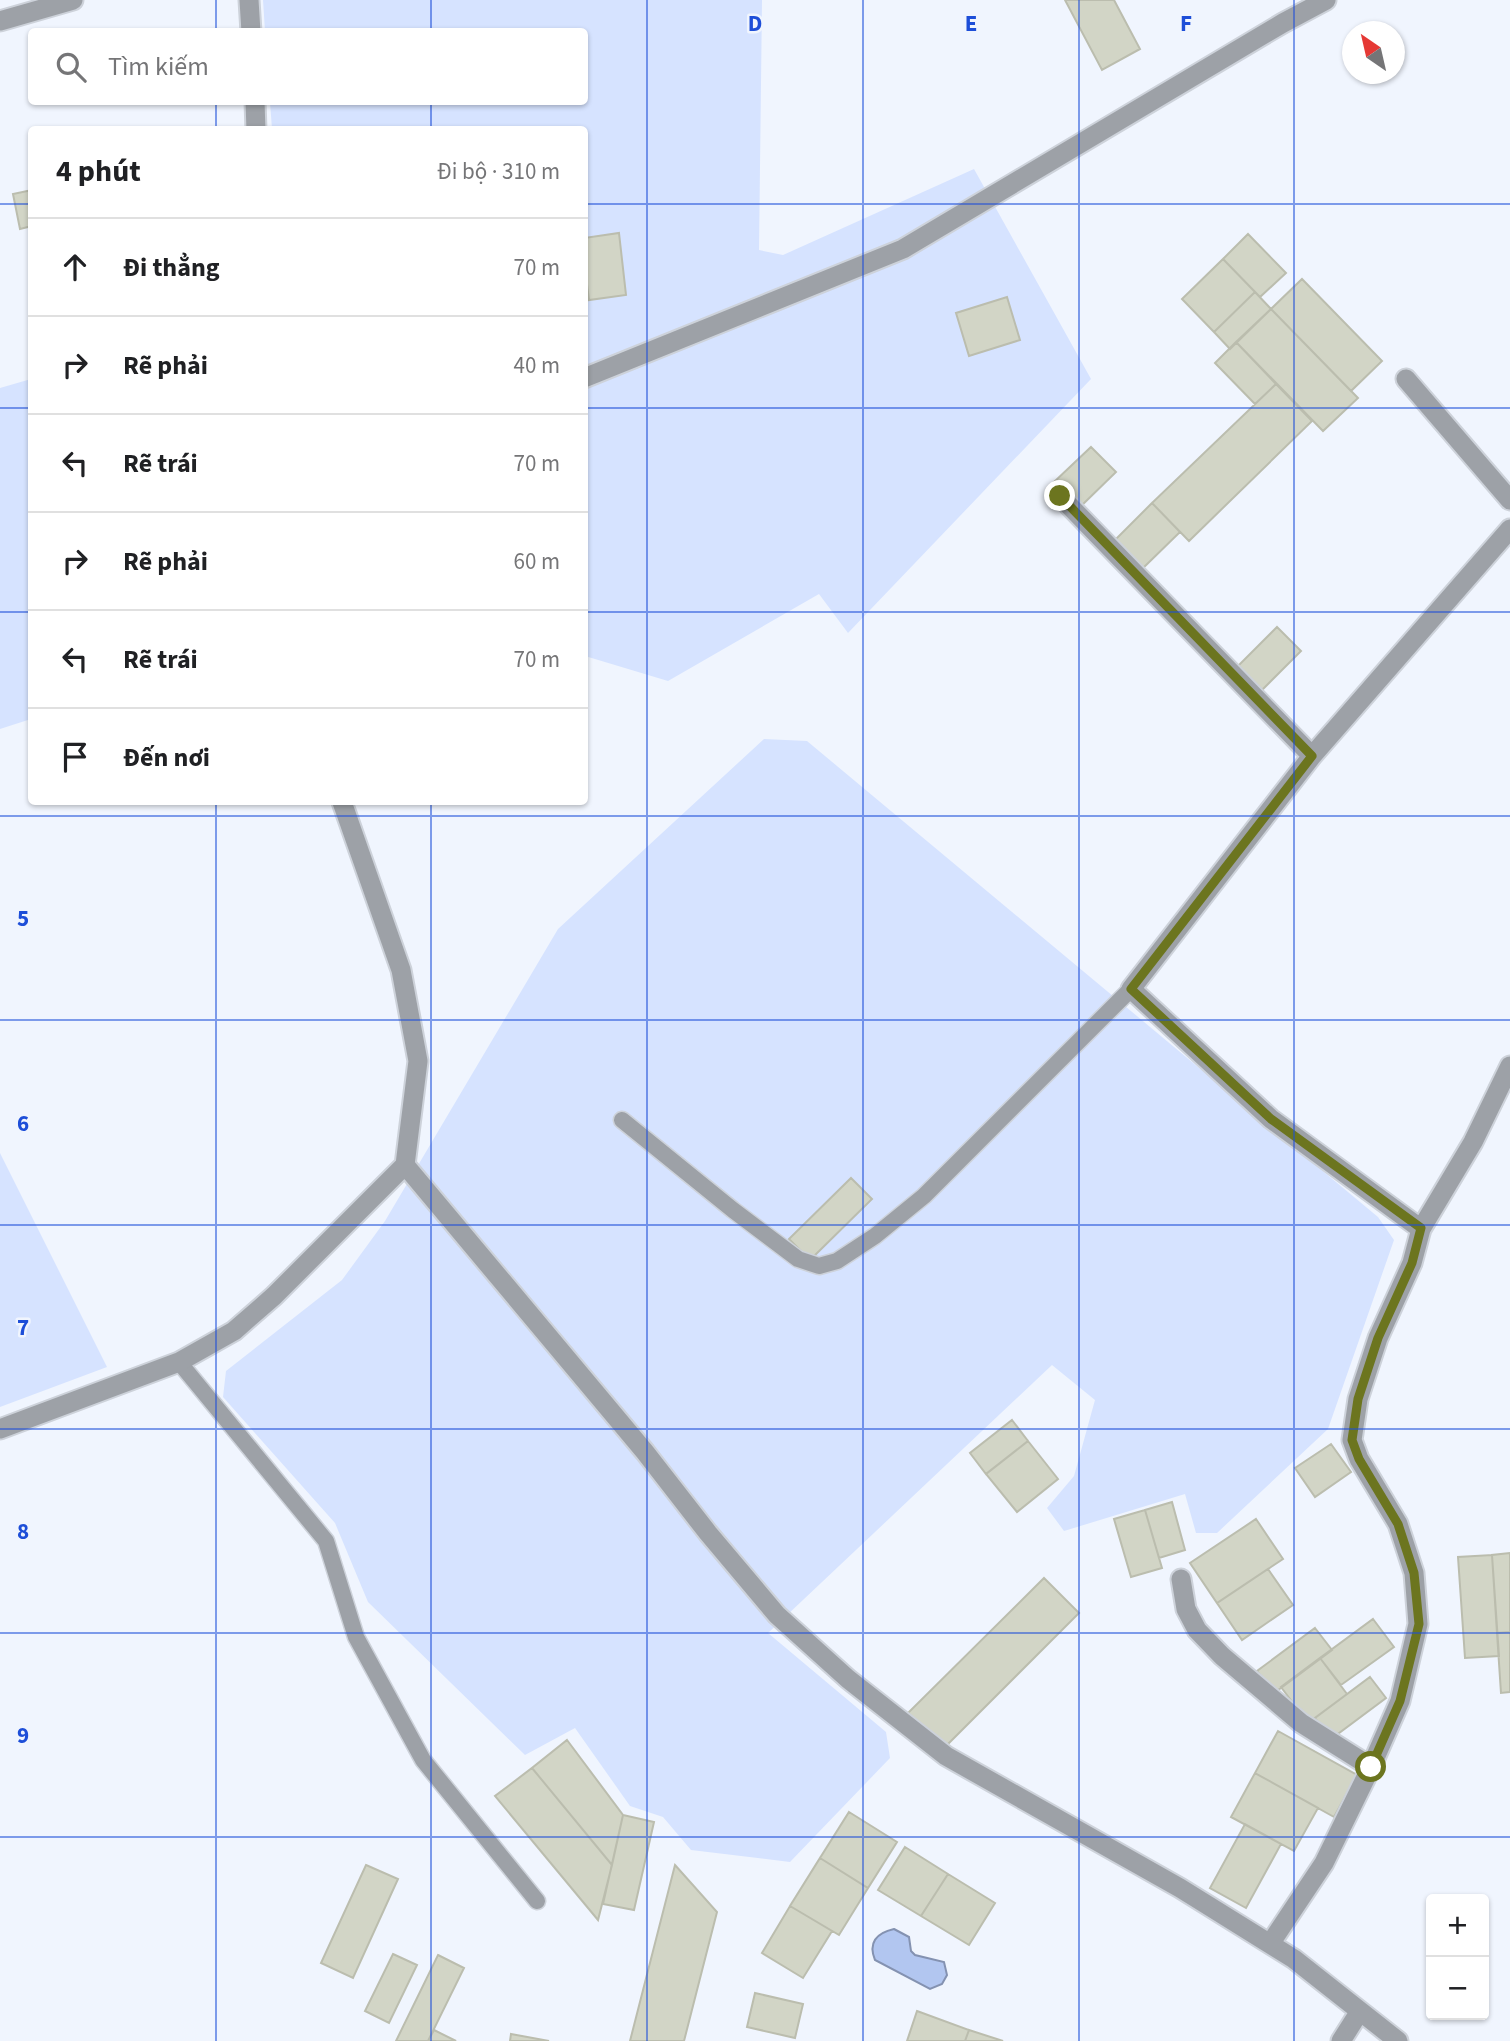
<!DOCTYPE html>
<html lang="vi">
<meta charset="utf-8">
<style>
body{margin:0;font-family:"Source Sans 3",sans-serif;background:#f2f2f2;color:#202124}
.controls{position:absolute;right:21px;bottom:21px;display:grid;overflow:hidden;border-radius:7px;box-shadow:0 2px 5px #0004}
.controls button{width:63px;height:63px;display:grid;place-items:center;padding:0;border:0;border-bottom:2px solid #e0e0e0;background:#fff;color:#202124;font:35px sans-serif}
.compass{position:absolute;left:1342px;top:21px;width:63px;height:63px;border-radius:50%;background:#fff;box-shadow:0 2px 5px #0004;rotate:326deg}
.stop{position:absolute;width:21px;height:21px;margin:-16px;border:5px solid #6c751f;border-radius:50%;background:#fff}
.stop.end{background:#6c751f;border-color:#fff;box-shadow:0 2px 7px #0008}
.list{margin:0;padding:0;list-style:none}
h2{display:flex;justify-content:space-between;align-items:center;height:91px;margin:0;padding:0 28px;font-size:30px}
h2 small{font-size:23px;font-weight:400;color:#757577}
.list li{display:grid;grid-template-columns:46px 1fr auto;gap:21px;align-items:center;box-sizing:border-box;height:98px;padding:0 28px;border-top:2px solid #e0e0e0}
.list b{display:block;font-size:26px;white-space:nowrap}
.list em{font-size:23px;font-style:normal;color:#757577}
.icon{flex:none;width:38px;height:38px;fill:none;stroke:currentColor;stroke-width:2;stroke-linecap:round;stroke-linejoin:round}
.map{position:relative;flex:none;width:1510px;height:2041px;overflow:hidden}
.search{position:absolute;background:#fff;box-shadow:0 2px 5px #0004;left:28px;top:28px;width:560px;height:77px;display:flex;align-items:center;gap:18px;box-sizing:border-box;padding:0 24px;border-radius:7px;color:#757577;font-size:26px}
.panel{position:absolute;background:#fff;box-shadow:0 2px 5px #0004;left:28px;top:126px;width:560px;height:679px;border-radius:7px}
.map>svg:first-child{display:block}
.green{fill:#d6e3ff}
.water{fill:#b2c6f0;stroke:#8492b1;stroke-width:2}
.building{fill:#d2d5c6;stroke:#bbbdae;stroke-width:2}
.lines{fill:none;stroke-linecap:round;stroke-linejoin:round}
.service-casing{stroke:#cdd2da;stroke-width:19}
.minor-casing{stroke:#cdd2da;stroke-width:23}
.service{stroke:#9da1a7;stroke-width:16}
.minor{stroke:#9da1a7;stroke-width:19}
.route{stroke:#6c751f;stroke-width:9}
.grid{fill:none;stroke:#1d4ed8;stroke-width:2;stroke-opacity:0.55}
.grid-label{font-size:23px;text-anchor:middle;font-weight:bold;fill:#1d4ed8;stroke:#f0f5fe;stroke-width:5;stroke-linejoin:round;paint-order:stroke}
</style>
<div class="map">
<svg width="1510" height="2041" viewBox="0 0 1510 2041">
<rect width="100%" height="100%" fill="#f0f5fe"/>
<path class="green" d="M263 0H762L759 250 783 255 974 169 1091 379 848 633 819 594 668 681 585 656 584 130 272 129 270 102H584V32L265 31Z
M31 379V719L0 729V388Z
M764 739 807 741 1378 1217 1394 1240 1328 1429 1217 1533H1196L1185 1494 1064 1531 1047 1508 1074 1476 1095 1400 1052 1365 768 1633 886 1732 890 1758 790 1862 691 1850 663 1817 630 1806 575 1728 525 1755 368 1602 335 1523 223 1397 226 1371 342 1280 385 1221 558 929Z
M0 1153 107 1367 0 1407Z"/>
<path class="water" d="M894 1929 909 1937 911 1951 915 1955 944 1962 947 1975 942 1984 930 1989 875 1960C868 1943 876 1933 894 1929Z"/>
<path class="building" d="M1065 0H1114L1140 49 1102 70Z
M32 190V226L20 229 13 194Z
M619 233 626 295 589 300 584 261V238Z
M1248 234 1286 273 1260 297 1223 259Z
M1223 259 1255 292 1214 332 1182 299Z
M1302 279 1382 361 1351 391 1271 309Z
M1255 292 1271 309 1230 349 1214 332Z
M1007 297 1020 340 969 356 956 313Z
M1271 309 1358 398 1323 431 1236 342Z
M1236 342 1276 384 1255 404 1215 363Z
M1276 384 1312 421 1189 541 1152 503Z
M1091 447 1116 472 1080 507 1054 482Z
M1152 503 1180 532 1141 570 1113 542Z
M1277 627 1301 651 1262 690 1238 666Z
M851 1178 872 1199 810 1260 789 1239Z
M1012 1420 1028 1441 986 1474 970 1453Z
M1028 1441 1058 1479 1017 1512 986 1474Z
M1331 1444 1351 1472 1315 1497 1295 1468Z
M1172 1502 1185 1550 1159 1558 1145 1510Z
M1145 1510 1162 1568 1131 1577 1114 1519Z
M1256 1519 1283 1559 1217 1603 1190 1563Z
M1510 1553V1632L1497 1633 1492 1555Z
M1492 1555 1499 1656 1465 1658 1458 1557Z
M1268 1569 1293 1605 1242 1640 1217 1603Z
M1044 1578 1079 1613 943 1749 908 1713Z
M1373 1619 1394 1647 1341 1685 1320 1658Z
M1315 1628 1332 1650 1274 1693 1257 1671Z
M1510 1632V1692L1501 1693 1497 1633Z
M1320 1658 1347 1694 1308 1723 1281 1687Z
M1370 1677 1386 1698 1331 1739 1315 1718Z
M1278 1731 1357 1775 1334 1817 1255 1773Z
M567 1740 623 1815 612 1865 532 1768Z
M532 1768 612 1865 598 1920 495 1796Z
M1255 1773 1318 1808 1294 1851 1231 1817Z
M849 1812 897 1842 868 1888 820 1858Z
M623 1815 654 1822 634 1910 603 1904Z
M1245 1824 1281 1844 1246 1908 1210 1888Z
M905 1847 948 1874 921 1916 878 1890Z
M820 1858 868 1888 839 1935 790 1906Z
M366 1865 398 1879 353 1978 321 1963Z
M675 1865 717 1912 684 2041H630Z
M948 1874 995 1903 969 1945 921 1916Z
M790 1906 832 1931 803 1978 762 1953Z
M393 1954 417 1965 389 2023 365 2011Z
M438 1955 464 1968 428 2041H396Z
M755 1993 803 2004 795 2038 747 2027Z
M917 2011 969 2030 965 2041H907Z
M434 2030 456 2041H428Z
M969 2030 1003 2041H965Z
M511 2034 549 2041H510Z"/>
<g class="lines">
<defs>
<path id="service" d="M622 1120 733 1210 798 1259 819 1266 837 1261 875 1236 924 1196 1131 989
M179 1362 326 1541 356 1637 423 1760 537 1901"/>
<path id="minor" d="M249 0 251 32
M0 21 73 0
M255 102 256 130
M584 378 903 249 1283 23 1326 0
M1406 379 1510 500
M1060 496 1312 756
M342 802 401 970 418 1061 405 1165 645 1452 708 1533 777 1615 848 1679 946 1756 1180 1888 1294 1959 1398 2041
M1421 1229 1473 1142 1510 1066
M0 1429 179 1362 234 1331 274 1296 405 1165
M1181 1579 1186 1609 1197 1630 1222 1656 1301 1723 1371 1767
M1270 1944 1324 1863 1371 1767 1400 1701 1418 1624 1414 1573 1398 1524 1359 1459 1352 1440 1358 1399 1378 1338 1412 1263 1421 1229 1271 1119 1131 989 1312 756 1510 529
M1341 2041 1360 2011"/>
</defs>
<use href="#service" class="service-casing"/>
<use href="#minor" class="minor-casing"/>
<use href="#service" class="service"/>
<use href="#minor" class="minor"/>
</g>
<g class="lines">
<path class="route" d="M1060 496 1312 756 1131 989 1271 1119 1421 1228 1412 1263 1378 1338 1358 1399 1352 1440 1359 1459 1398 1524 1414 1573 1419 1624 1400 1701 1371 1767"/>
</g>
<path class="grid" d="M216 0V32M431 0V32M647 0V2041M863 0V2041M1079 0V2041M1294 0V2041M216 102V130M431 102V130M0 204H32M584 204H1510M0 408H32M584 408H1510M0 612H32M584 612H1510M216 802V2041M431 802V2041M0 816H1510M0 1020H1510M0 1225H1510M0 1429H1510M0 1633H1510M0 1837H1510"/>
<g class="grid-label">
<text x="755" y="31">D</text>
<text x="971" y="31">E</text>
<text x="1186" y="31">F</text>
<text x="23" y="926">5</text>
<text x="23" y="1131">6</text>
<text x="23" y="1335">7</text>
<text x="23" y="1539">8</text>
<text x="23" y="1743">9</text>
</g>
</svg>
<div class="controls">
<button>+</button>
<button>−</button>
</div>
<svg class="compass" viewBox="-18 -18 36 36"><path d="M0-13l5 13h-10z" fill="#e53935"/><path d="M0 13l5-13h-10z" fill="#757577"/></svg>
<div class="stop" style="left:1371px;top:1767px"></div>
<div class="stop end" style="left:1060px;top:496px"></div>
<div class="search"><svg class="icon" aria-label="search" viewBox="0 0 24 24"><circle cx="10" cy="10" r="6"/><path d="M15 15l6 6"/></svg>Tìm kiếm</div>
<section class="panel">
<h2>4 phút<small>Đi bộ · 310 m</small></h2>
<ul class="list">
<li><svg class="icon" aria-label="ahead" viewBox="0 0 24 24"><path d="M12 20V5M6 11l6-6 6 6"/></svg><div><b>Đi thẳng</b></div><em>70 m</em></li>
<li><svg class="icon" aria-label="right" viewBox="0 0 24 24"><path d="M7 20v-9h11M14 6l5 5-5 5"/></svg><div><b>Rẽ phải</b></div><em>40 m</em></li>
<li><svg class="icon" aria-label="left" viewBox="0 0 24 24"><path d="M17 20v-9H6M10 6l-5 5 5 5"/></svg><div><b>Rẽ trái</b></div><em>70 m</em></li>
<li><svg class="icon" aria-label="right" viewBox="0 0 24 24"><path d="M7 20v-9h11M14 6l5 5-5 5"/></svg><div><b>Rẽ phải</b></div><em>60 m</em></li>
<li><svg class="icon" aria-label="left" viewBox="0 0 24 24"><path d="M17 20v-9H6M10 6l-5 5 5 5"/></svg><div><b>Rẽ trái</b></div><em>70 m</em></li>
<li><svg class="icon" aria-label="arrive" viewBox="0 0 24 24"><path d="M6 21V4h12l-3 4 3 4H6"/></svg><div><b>Đến nơi</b></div></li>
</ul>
</section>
</div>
